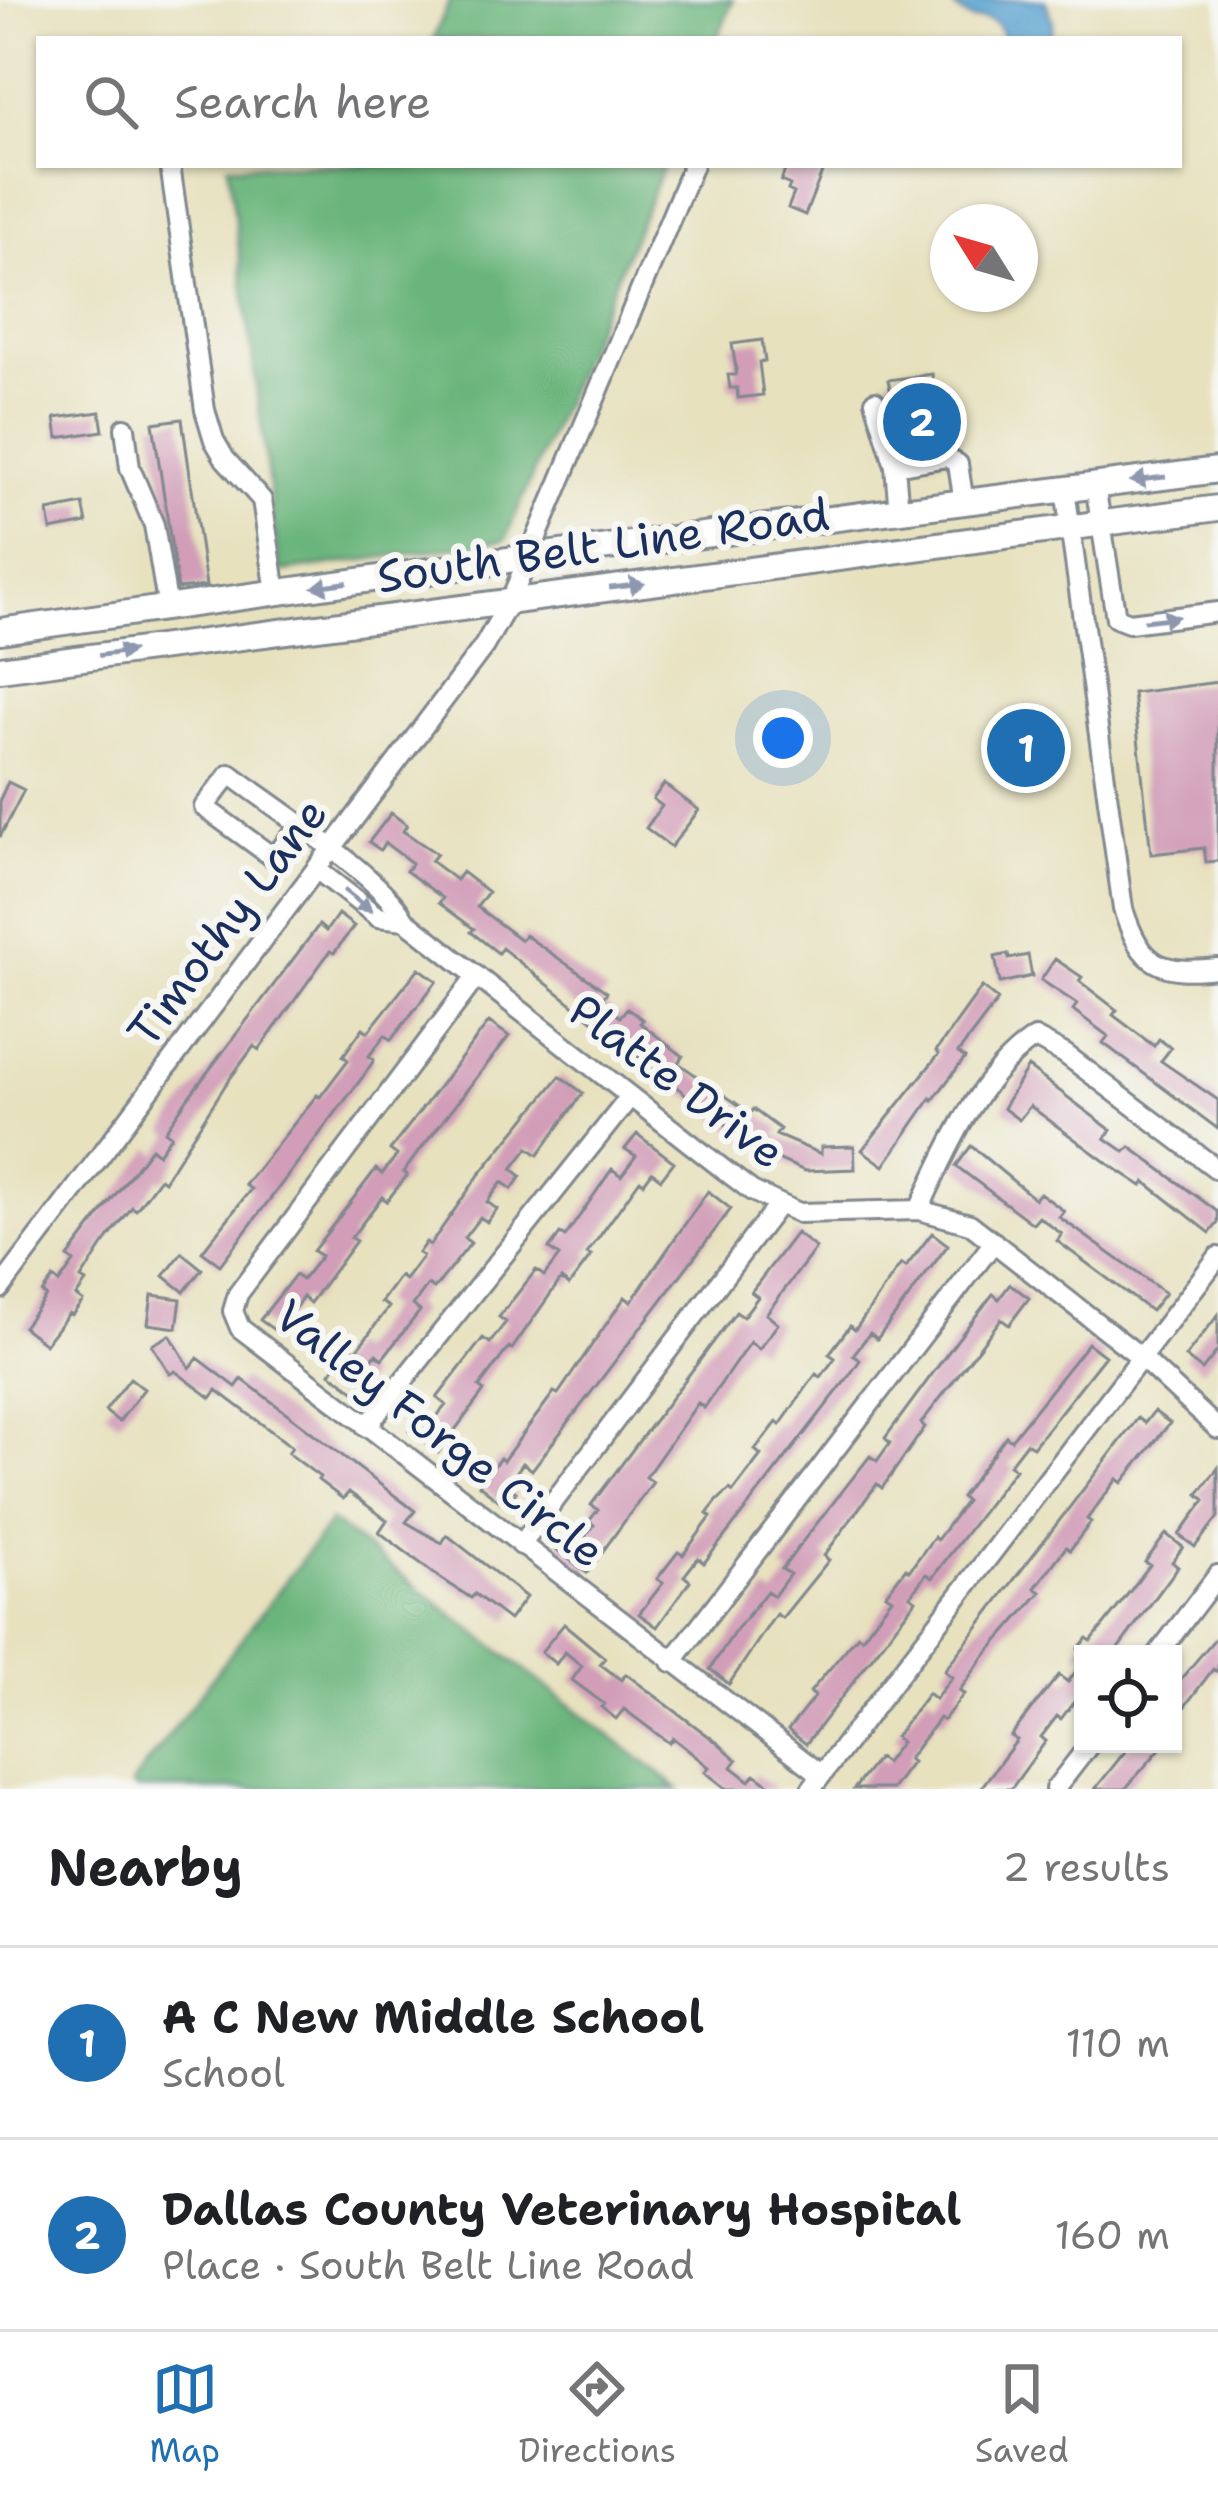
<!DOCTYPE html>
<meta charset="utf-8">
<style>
body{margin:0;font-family:"Shantell Sans",sans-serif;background:#f6f6f6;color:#202124}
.controls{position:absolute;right:36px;bottom:36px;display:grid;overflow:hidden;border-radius:0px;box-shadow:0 3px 9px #0004}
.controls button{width:108px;height:108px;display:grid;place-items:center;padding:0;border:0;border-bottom:3px solid #e0e0e0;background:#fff;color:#202124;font:60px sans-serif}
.compass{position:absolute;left:930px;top:204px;width:108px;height:108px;border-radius:50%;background:#fff;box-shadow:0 3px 9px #0004;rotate:307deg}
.you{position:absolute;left:783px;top:738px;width:42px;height:42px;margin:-30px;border:9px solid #fff;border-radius:50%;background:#1a73e8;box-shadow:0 0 0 18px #1a73e833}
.badge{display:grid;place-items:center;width:78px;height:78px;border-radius:50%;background:#1f6fb2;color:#fff;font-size:39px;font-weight:700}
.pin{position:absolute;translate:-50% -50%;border:6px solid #fff;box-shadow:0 3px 12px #0006}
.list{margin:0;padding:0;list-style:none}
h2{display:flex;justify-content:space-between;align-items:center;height:156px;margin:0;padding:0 48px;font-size:51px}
h2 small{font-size:39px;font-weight:400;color:#757577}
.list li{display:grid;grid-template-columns:78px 1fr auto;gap:36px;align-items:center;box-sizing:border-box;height:192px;padding:0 48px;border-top:3px solid #e0e0e0}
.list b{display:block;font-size:45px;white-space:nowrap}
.list p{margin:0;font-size:39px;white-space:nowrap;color:#757577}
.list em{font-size:39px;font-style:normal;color:#757577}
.icon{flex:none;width:66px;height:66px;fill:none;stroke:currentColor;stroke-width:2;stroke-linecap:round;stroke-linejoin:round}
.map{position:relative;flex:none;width:1218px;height:1789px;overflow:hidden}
.search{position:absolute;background:#fff;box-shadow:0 3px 9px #0004;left:36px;right:36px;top:36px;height:132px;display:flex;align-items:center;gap:30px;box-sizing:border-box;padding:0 42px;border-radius:0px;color:#757577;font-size:45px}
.sheet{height:540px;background:#fff}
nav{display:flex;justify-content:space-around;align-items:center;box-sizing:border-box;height:168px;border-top:3px solid #e0e0e0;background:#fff;font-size:33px;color:#757577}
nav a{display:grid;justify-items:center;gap:6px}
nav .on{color:#1f6fb2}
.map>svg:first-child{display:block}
.forest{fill:#6bb57c;stroke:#43726d;stroke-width:3}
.water{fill:#59a1cf;stroke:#3a6896;stroke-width:3}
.building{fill:#d19db8}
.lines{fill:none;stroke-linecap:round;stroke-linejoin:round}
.minor-casing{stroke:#81888e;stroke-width:24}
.major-casing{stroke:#81888e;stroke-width:30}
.minor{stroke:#fff;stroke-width:18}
.major{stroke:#fff;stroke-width:24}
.oneway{fill:#8d97ae}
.labels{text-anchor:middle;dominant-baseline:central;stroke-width:12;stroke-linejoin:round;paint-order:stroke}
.street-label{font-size:45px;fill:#1b2f5e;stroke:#f6f6f2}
</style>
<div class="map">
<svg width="1218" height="1789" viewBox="0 0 1218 1789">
<rect width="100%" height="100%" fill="#f6f6f2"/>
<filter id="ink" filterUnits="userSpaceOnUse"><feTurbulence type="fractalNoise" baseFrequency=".00833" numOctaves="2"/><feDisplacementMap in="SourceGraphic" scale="24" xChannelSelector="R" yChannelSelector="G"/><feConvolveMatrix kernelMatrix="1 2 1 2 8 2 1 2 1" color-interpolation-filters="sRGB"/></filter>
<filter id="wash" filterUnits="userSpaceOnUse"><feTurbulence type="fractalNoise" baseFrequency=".004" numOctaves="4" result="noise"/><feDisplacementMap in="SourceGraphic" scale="48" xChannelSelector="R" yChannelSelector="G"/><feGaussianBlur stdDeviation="2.7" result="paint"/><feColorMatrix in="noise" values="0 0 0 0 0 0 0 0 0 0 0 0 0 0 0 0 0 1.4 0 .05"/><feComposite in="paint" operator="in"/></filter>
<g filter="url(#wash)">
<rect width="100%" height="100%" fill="#e7e1be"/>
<path class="forest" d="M450 0H733L717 39H433Z
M228 165H664L505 540 280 572Z
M331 1521 679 1789H137L131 1785Z"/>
<path class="water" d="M945 0H1045L1053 22 1051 38 1004 39C999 21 988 16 971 20Z"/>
<g id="blocks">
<path class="building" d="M787 165H809L823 170 805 215 788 208 794 193 788 190 790 185 781 181Z
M762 340 765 361 759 362 763 395 738 398 737 388H730L728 375H735L736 369 732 344Z
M932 374 937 407 948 405 953 437 903 445 888 380Z
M100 412 103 431 58 438 55 418Z
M182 419 206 586 178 589 153 423Z
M83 504 87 523 51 530 48 511Z
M1218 682V861L1206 862 1204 848 1151 854 1133 693Z
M8 782 24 790 0 837V799Z
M664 784 699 810 671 847 646 828 662 806 653 799Z
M391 813 407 825 403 831 437 854 431 861 456 880 462 872 488 892 477 907 521 940 525 935 607 992 600 1002 620 1017 627 1008 643 1020 640 1023 683 1056 678 1063 750 1113 753 1109 780 1129 776 1135 821 1154V1147L854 1146 855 1169 805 1171 775 1158 777 1153 755 1137 750 1143 671 1083 676 1076 655 1060 651 1067 502 948 498 953 471 932 474 929 439 903 443 898 406 871 412 863 385 843 380 850 369 842Z
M338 914 354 926 334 953 330 951 259 1050 254 1046 226 1084 164 1181 160 1178 136 1210 132 1207 103 1245 81 1279 86 1282 76 1296 83 1301 72 1315 69 1313 45 1344 23 1327 46 1296 42 1293 53 1278 59 1283 74 1262 68 1257 151 1148 158 1154 171 1136 165 1131 188 1098 319 925 326 931Z
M1008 954 1009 959 1028 955 1032 976 1000 983 995 957Z
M1055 959 1082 977 1079 981 1117 1010 1113 1015 1154 1046 1159 1039 1171 1048 1161 1061 1218 1100V1129L1103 1043 1108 1036 1073 1010 1077 1004 1041 980Z
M419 968 437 981 391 1040 385 1035 369 1056 374 1060 362 1078 220 1265 202 1252 251 1189 245 1185 317 1095 320 1097 348 1060 343 1056 363 1028 368 1032Z
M982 987 998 1000 958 1053 965 1058 933 1100 931 1098 884 1166 862 1150 939 1054 936 1051Z
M489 1022 509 1036 403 1172 407 1175 387 1201 382 1197 351 1238 356 1241 310 1303 303 1297 277 1332 260 1320 295 1275 302 1280 321 1256 313 1251 376 1169 382 1174 397 1155 390 1150Z
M1028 1067 1111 1130 1105 1138 1125 1152 1130 1147 1218 1212V1223L1210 1233 1145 1182 1142 1186 1107 1163 1030 1106 1019 1120 1003 1108Z
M560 1076 583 1093 538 1155 528 1148 512 1169 521 1176 512 1189 502 1182 487 1202 497 1209 487 1222 480 1217 464 1238 471 1243 434 1289 428 1285 413 1305 420 1311 382 1359 376 1354 362 1372 369 1377 357 1393 330 1373 350 1346 356 1351 389 1307 381 1302 400 1276 405 1280 423 1256 418 1253 426 1242 430 1245 479 1175Z
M637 1134 674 1162 661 1179 652 1172 644 1183 640 1180 587 1254 591 1256 569 1285 561 1279 512 1349 509 1347 479 1387 484 1391 438 1453 409 1431 420 1417 430 1425 446 1405 437 1398 483 1338 490 1343 506 1322 499 1317 536 1270 544 1276 559 1256 549 1249 560 1234 565 1237 612 1169 621 1176 636 1156 625 1149Z
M971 1146 1035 1199 1040 1193 1064 1211 1059 1217 1165 1293 1151 1311 1057 1241 1062 1234 1039 1217 1033 1224 956 1166Z
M708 1191 731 1209 532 1470 523 1463 507 1485 516 1492 506 1506 479 1485 500 1458 503 1461 554 1392 558 1394 625 1297 631 1302Z
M796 1233 816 1248 766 1314 778 1324 759 1349 750 1342 704 1408 698 1403 646 1477 653 1482 587 1573 556 1549 565 1536 578 1546 594 1525 589 1521 598 1510 591 1505 736 1312 743 1317 758 1297 751 1292Z
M932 1233 948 1245 877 1339 870 1333 853 1355 860 1360 849 1376 704 1563 698 1558 684 1576 690 1581 657 1627 639 1614 663 1583 657 1579 678 1552 683 1555 711 1517 707 1514 717 1501 730 1489 733 1492 761 1455 755 1450 777 1422 780 1425 816 1374 821 1377 835 1358 829 1354 850 1326 855 1330 901 1264 906 1267Z
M182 1253 202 1269 184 1292 164 1276Z
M1010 1284 1029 1298 1009 1325 1001 1319 921 1423 925 1427 882 1488 877 1484 848 1523 824 1556 829 1560 782 1618 776 1614 729 1684 710 1669 734 1633 767 1591 774 1596 790 1574 782 1569 803 1541 870 1456 877 1461 890 1443 885 1438 958 1339 993 1294 999 1299Z
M152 1295 181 1299 177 1328 148 1324Z
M1218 1315V1350L1202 1370 1185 1357Z
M170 1335 190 1368 198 1358 236 1387 242 1379 415 1511 406 1522 442 1543 447 1535 526 1597 509 1620 475 1594 471 1598 436 1575 379 1532 387 1520 349 1492 343 1499 318 1480 320 1477 288 1453 292 1447 217 1390 211 1398 175 1371 170 1374 152 1345Z
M1088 1343 1105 1356 1033 1447 1026 1443 1009 1465 1015 1469 932 1578 926 1574 910 1596 916 1600 806 1744 788 1730 815 1696 810 1692 858 1635 862 1638 892 1598 886 1594 906 1568 909 1571 934 1537 937 1540 966 1501 961 1497 1006 1436 1011 1440Z
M130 1378 144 1389 119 1422 105 1411Z
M1154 1411 1170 1423 1122 1483 1117 1479 1087 1519 1091 1522 1070 1550 1066 1547 1035 1588 1041 1592 983 1658 959 1691 964 1694 943 1721 939 1718 908 1759 912 1762 892 1789H854L878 1758 885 1763 901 1742 895 1737 928 1693 935 1699 952 1677 944 1671 1138 1418 1145 1423Z
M1218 1468V1517L1195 1547 1179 1535 1205 1500 1198 1494Z
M1166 1534 1183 1547 1172 1562 1178 1567 1114 1654H1081L1078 1649 1087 1638 1091 1641 1118 1607 1150 1565 1145 1562Z
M564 1624 605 1658 600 1664 621 1680 626 1674 719 1744 737 1760 732 1767 750 1781 755 1774 776 1789H727L705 1772 709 1767 673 1738 669 1743 624 1709 616 1719 601 1707 604 1704 572 1680 582 1666 565 1652 556 1664 541 1652Z
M1218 1635V1672L1213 1669 1173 1722V1688Z
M1083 1661V1690L1061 1719 1057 1716 1041 1737 1046 1741 1011 1789H980L1017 1740 1011 1736 1033 1707 1059 1675 1068 1682Z
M1131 1744H1153L1160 1749 1125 1789H1095Z"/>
</g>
</g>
<g filter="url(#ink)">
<use href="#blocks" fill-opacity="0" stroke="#81888e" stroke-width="3"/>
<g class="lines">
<defs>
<path id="minor" d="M170 165 205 410 214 440 225 459 262 500 276 592
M875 401 895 466 899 512
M125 428 130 468 154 525 168 609
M895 466 947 457 958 464 964 503
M1095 485 1116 618 1129 623 1218 612
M1065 489 1123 909C1142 967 1160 974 1218 968
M299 826 274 858 204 807 230 774C275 808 380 875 405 920L723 1169 752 1191 799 1213 919 1210 970 1224 1142 1358 1218 1429
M316 869 378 917 405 920
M477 976 238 1294 233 1311 240 1328 822 1775
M919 1210C945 1152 979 1074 1035 1038L1065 1054 1218 1170
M0 1289 484 646 511 599 693 165
M366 1427 630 1097
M521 1545 778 1205
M1158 1654 1218 1575
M672 1662 994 1242
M811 1789 1218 1257
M1055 1789 1090 1744"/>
<path id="major" d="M0 631 529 557 1218 470
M0 669 1218 508"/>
</defs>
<use href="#minor" class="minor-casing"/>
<use href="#major" class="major-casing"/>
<use href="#minor" class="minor"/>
<use href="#major" class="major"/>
</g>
<defs><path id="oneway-solid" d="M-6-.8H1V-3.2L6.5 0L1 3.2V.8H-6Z" transform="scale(3)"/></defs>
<g class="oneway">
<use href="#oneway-solid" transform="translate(1148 479) rotate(173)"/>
<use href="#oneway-solid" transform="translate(330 585) rotate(172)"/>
<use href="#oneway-solid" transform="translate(627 586) rotate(-7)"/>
<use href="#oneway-solid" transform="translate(1161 619) rotate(-7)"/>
<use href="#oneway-solid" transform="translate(116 653) rotate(-8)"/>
<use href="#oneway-solid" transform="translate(358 901) rotate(38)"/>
</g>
</g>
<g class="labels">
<g class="street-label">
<text transform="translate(603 545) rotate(-8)">South Belt Line Road</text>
<text transform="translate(227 922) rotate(-53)">Timothy Lane</text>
<text transform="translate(677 1081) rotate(37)">Platte Drive</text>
<text transform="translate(440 1433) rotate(38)">Valley Forge Circle</text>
</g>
</g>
</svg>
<div class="controls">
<button><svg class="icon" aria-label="locate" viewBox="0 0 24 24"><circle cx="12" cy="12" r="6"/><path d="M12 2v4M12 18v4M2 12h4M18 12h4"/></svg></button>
</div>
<svg class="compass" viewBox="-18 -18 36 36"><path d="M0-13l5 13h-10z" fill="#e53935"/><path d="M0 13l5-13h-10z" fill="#757577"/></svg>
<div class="you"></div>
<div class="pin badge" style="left:1026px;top:748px">1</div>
<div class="pin badge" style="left:922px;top:422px">2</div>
<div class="search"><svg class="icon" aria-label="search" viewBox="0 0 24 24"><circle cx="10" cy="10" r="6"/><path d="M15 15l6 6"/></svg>Search here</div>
</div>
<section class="sheet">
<h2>Nearby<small>2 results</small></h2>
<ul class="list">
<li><span class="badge">1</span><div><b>A C New Middle School</b><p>School</p></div><em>110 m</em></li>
<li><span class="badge">2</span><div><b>Dallas County Veterinary Hospital</b><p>Place · South Belt Line Road</p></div><em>160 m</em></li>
</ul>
</section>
<nav>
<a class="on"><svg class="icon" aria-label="map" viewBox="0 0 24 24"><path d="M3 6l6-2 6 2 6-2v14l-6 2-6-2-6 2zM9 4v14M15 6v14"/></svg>Map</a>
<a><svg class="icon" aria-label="directions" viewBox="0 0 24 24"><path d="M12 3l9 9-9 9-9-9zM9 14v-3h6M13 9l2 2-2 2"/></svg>Directions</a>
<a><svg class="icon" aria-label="saved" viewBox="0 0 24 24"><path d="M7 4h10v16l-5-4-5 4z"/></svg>Saved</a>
</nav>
